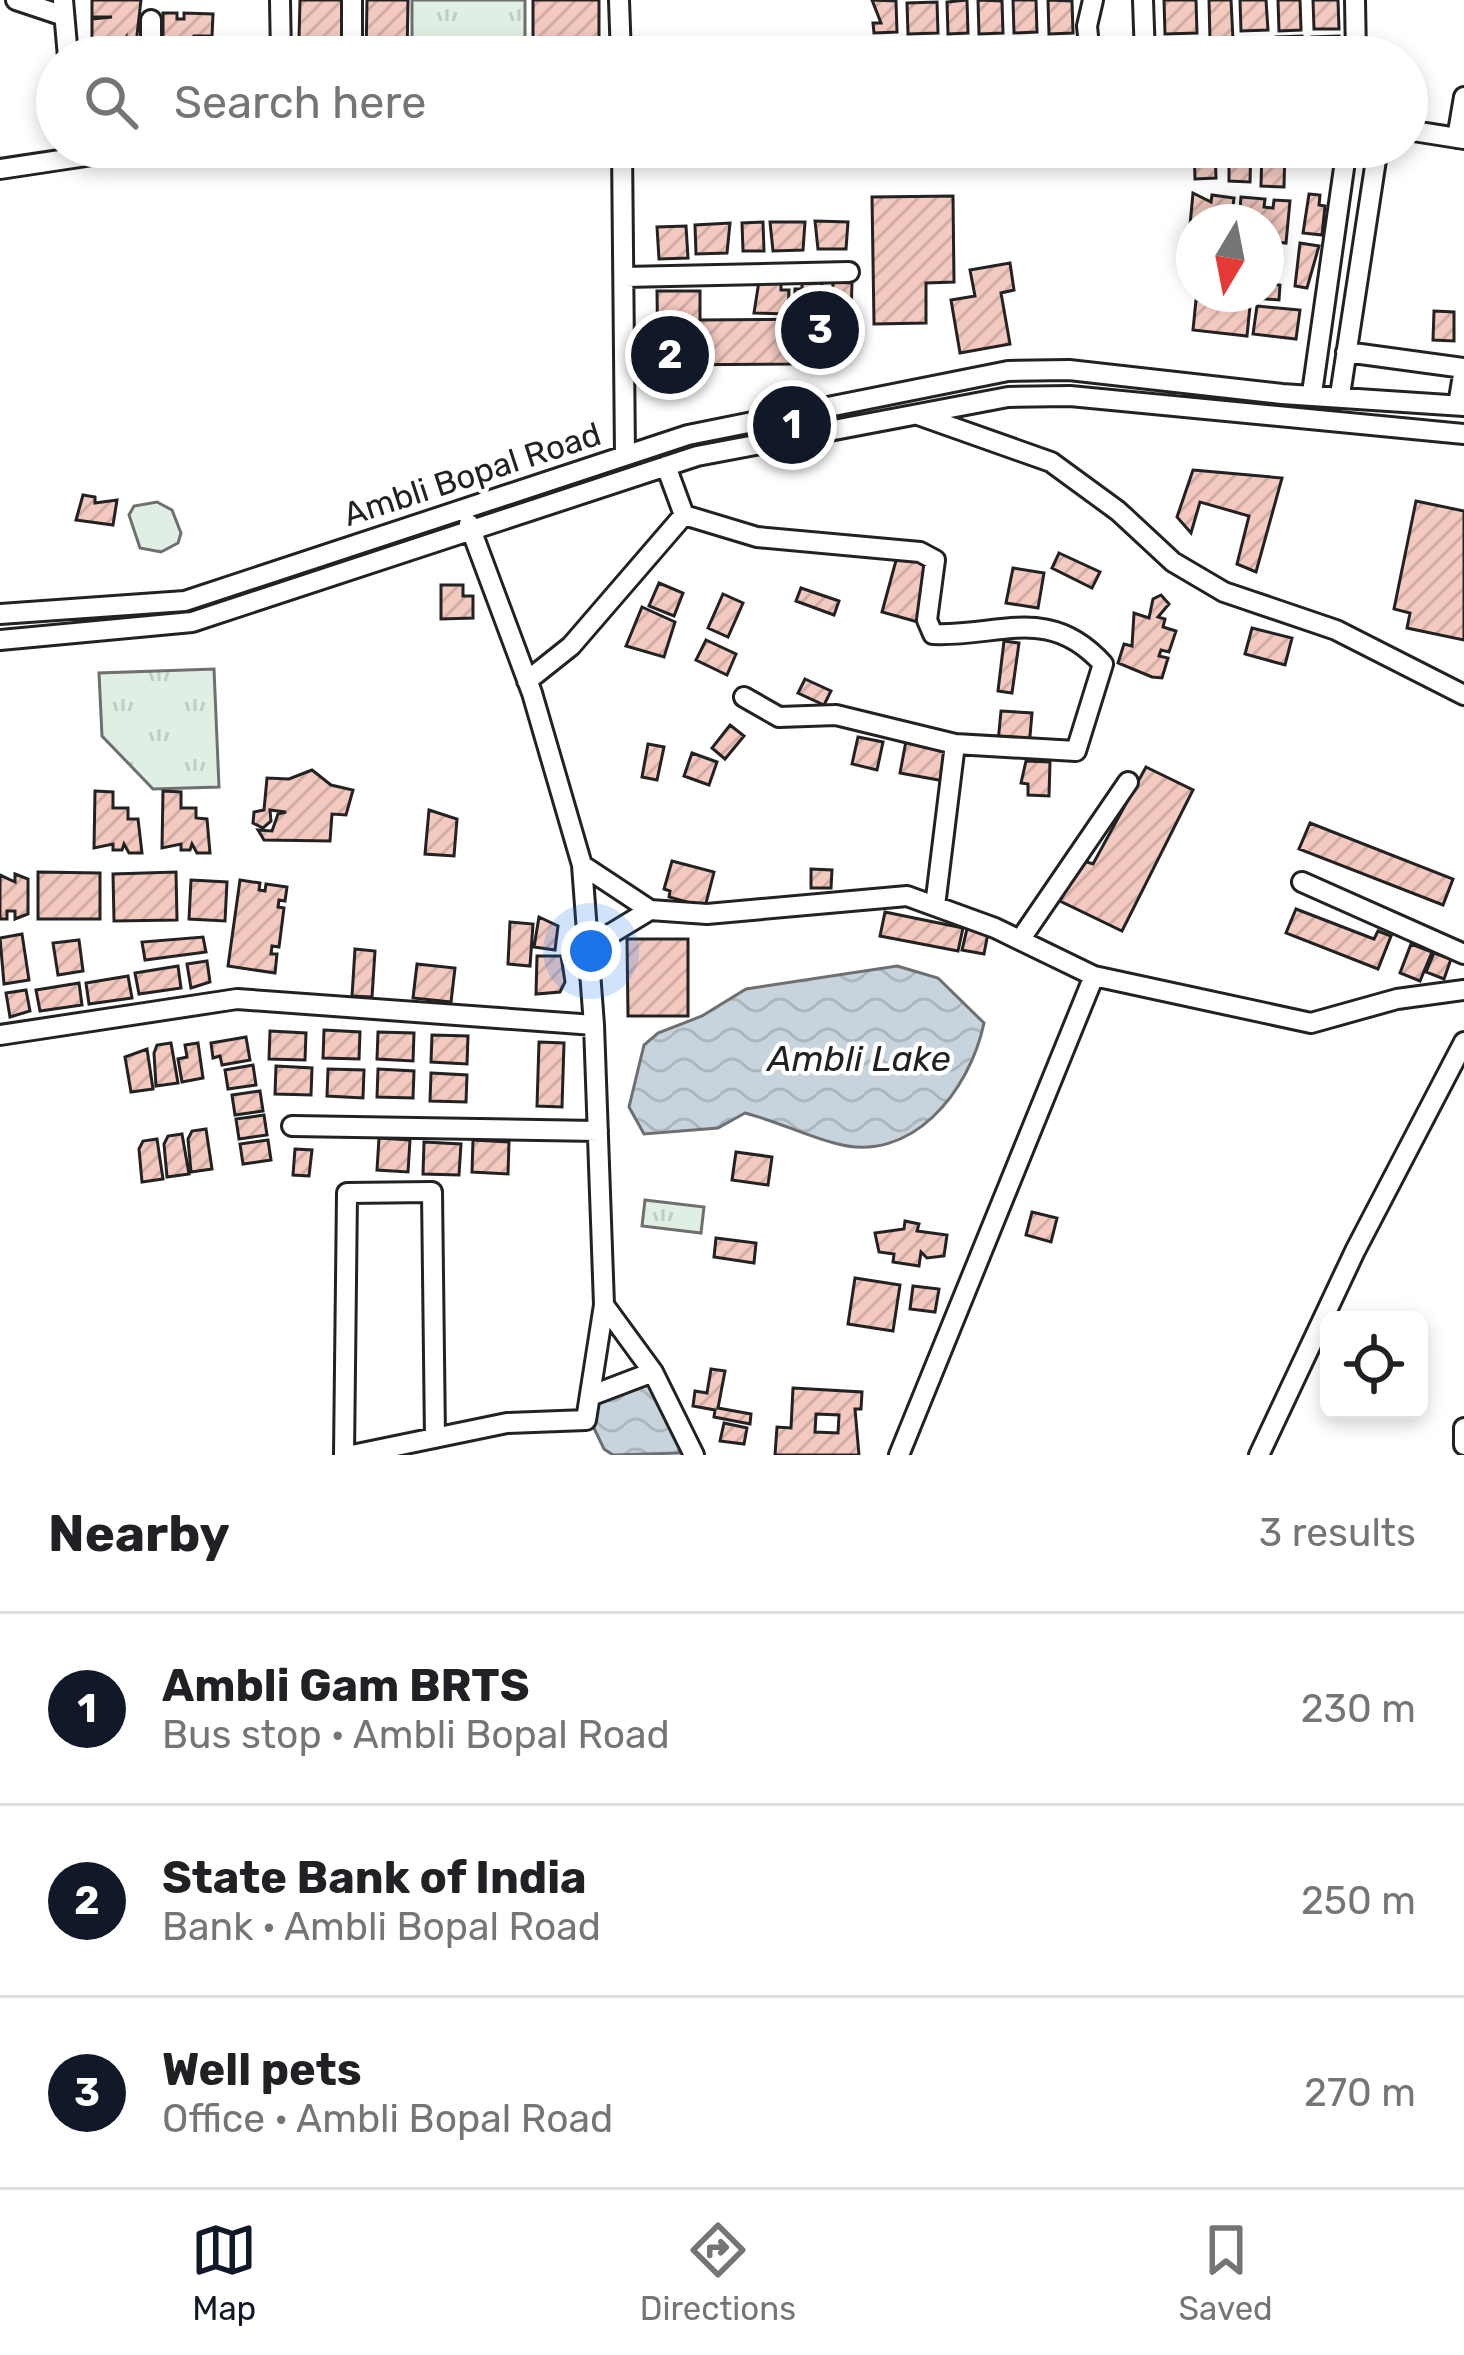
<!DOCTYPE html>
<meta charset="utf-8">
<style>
body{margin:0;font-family:Rubik,sans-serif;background:#f6f6f6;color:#202124}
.controls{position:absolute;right:36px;bottom:36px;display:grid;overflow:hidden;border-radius:18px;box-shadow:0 6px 18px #0003}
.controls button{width:108px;height:108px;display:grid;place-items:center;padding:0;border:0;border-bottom:3px solid #e0e0e0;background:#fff;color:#202124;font:60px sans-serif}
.compass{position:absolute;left:1176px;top:204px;width:108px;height:108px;border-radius:50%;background:#fff;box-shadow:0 6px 18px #0003;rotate:190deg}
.you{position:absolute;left:591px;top:951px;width:42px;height:42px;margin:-30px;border:9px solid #fff;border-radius:50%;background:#1a73e8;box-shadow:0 0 0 18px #1a73e833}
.badge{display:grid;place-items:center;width:78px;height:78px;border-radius:50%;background:#111827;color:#fff;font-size:39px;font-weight:700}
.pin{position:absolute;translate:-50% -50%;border:6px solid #fff;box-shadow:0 3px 12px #0006}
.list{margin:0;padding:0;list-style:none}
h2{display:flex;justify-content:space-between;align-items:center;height:156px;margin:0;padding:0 48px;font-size:51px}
h2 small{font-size:39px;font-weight:400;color:#757577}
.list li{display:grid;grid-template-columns:78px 1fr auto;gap:36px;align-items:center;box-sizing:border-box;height:192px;padding:0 48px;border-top:3px solid #e0e0e0}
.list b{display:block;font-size:45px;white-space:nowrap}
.list p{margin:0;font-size:39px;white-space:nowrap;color:#757577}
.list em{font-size:39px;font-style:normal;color:#757577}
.icon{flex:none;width:66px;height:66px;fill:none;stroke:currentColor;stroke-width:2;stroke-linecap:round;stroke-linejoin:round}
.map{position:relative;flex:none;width:1464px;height:1455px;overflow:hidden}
.search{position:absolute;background:#fff;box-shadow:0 6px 18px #0003;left:36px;right:36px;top:36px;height:132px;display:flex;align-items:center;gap:30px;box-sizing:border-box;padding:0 42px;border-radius:66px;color:#757577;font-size:45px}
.sheet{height:732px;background:#fff}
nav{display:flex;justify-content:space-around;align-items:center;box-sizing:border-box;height:168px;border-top:3px solid #e0e0e0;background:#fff;font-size:33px;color:#757577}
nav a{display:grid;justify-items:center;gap:6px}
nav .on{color:#111827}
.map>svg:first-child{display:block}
.grass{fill:url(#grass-tufts);stroke:#6f6f6f;stroke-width:3}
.water{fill:url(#water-waves);stroke:#6f6f6f;stroke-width:3}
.building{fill:url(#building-hatch);stroke:#222;stroke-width:3;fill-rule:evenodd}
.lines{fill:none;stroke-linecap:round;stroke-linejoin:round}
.minor-casing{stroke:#222;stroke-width:24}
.minor{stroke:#fff;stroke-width:18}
.labels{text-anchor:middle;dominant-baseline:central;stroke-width:9;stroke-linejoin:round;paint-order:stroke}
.street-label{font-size:33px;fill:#222;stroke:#fff}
.water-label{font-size:36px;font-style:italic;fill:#222;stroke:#fff}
</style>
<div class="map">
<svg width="1464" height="1455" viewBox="0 0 1464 1455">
<defs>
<pattern id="grass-tufts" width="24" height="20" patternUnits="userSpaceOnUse" patternTransform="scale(3)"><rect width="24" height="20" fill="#e0efe3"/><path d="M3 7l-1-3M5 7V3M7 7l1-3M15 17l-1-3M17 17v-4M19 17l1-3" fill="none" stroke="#c0cdc2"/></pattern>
<pattern id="water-waves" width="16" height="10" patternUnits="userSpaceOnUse" patternTransform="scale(3)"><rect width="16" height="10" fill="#c7d3dd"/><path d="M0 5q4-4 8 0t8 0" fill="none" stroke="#abb5bd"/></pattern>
<pattern id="building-hatch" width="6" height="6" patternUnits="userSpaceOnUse" patternTransform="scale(3)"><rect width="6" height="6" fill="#f3c9c0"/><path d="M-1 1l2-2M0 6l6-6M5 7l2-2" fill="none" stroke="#d0aca5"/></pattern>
</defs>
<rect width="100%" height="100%" fill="#fff"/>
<path class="grass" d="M412 0H525V57H412Z
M157 502 172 510 181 533 178 543 161 552 140 548 129 515 134 506Z
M214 669 219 787 153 789 102 736 99 673Z
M645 1200 704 1207 701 1233 642 1226Z"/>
<path class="water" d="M897 966 938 978 984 1023C970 1090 912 1166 834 1143 804 1135 776 1121 745 1113L718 1128 644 1134 629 1107 644 1045 658 1033 702 1016 746 989Z
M633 1381 658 1386 684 1438 679 1453 613 1455 604 1449 591 1422 603 1395Z"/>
<path class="building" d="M92 0H141L136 44 126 45V38L122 45H111L122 48V55L136 48V57H92V49L101 44H92V19L112 17H92Z
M300 0H347L341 41 299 39Z
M367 0H408L407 57H366Z
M533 0H599V57H533Z
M872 0 896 1 897 32 874 33 873 23H881Z
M967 0 968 33 948 34 947 2Z
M978 0 1002 1 1003 33 979 34Z
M1013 0H1036L1037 32 1014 33Z
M1048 0 1072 1 1073 33 1049 34Z
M1164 0H1196L1197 33 1165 34Z
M1209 0H1231L1233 40H1210Z
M1240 0H1266L1268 30 1241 31Z
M1278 0H1300L1301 30 1279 31Z
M1313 0H1338L1339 29H1314Z
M937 2 938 33 908 34 907 3Z
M163 13H177V19H184V13L213 14 212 36H194V41H212V57H163Z
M1302 36 1303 57H1277L1276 37Z
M1339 36 1340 57H1313L1312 37Z
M1266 39 1267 57H1243V40Z
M1197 44V57H1166L1165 45Z
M1194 147H1215L1216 178 1195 179Z
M1229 147H1251L1250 182 1229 181Z
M1262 147H1285L1284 187 1261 186Z
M1298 147H1330L1329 160 1298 159Z
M1193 193 1211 202 1212 195 1234 198 1231 222 1190 225Z
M1309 194 1320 195 1319 205 1325 206 1322 235 1303 233Z
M953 196 954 282 926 283V323L874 324 872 197Z
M1241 197 1265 199 1264 207 1273 208 1274 200 1290 201 1286 243 1266 241V222H1239Z
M815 221 848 222 846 249H818Z
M763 222 764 251H743L742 223Z
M770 222H805L803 250 773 251Z
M730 223 727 253 696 254 695 225Z
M686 226 688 258 659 259 657 227Z
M1300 243 1319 246 1307 288 1295 286Z
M1266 253 1282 254 1281 266H1272L1270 284 1280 285 1279 300 1243 297 1266 294Z
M1010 263 1014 290 1001 293 1010 344 960 353 951 300 975 296 970 270Z
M759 281 781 282V290H789L788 314 754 313Z
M833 282 852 283 851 314 832 313Z
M802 283H822V289H829L828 313H795V289H802Z
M657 291H700V320L851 319V351L792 364 658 365Z
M1196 300 1250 306 1247 336 1193 330Z
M1257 306 1300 310 1296 339 1253 334Z
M1434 311 1454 312V341L1433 340Z
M827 411 834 417 829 424 746 441 756 426Z
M1193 470 1282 478 1256 572 1237 564 1249 516 1200 502 1191 533 1177 517Z
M83 495 95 497V503L117 500 113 525 76 520Z
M1416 501 1464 511V640L1407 628 1410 613 1394 609Z
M898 553 930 561 918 622 882 612Z
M1059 553 1100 572 1092 588 1052 568Z
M1013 568 1044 573 1038 608 1006 603Z
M659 583 683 593 674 616 649 606Z
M441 585H463V596H473V618L441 619Z
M801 588 839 601 834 615 796 601Z
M723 594 743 603 728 637 708 628Z
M1161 595 1169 604 1158 617 1165 619 1163 627 1176 631 1169 652 1161 650 1159 656 1168 658 1162 678 1152 677 1118 663 1124 644 1132 646 1134 613 1149 618 1153 599Z
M642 607 675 622 664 657 626 646Z
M1252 628 1292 638 1285 665 1245 654Z
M706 640 736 654 727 675 696 660Z
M1004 641 1019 643 1012 693 998 691Z
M805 679 831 691 824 705 798 693Z
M1001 711 1032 713 1029 748 998 742Z
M730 725 744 736 725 759 712 748Z
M858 737 883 742 877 770 852 764Z
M906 741 950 749 944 781 900 773Z
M648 744 664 747 657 780 642 777Z
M692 753 717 762 709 785 684 776Z
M1026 761 1050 762 1049 796 1028 795V784L1021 783Z
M1146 767 1193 790 1122 931 1060 901 1081 860 1093 864Z
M312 770 331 785 353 790 346 815 332 814 330 841 264 840 258 830 272 831 278 814 286 812 270 810 271 821 263 828 253 823 254 812 264 810 267 778 289 779Z
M95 791 113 792V808H128V819H138L142 853H129L124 844 122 850H113V844L94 848Z
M163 791 181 792V808H196V818L207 819 210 853H197L192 844 190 850H181V844L162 848Z
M429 810 457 819 454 856 425 854Z
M1310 823 1453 879 1443 905 1299 849Z
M672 861 714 872 705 907 669 897 670 891 664 889Z
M811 869 832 870 831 888H811Z
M38 872 100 873V919H38Z
M176 872 177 920 114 921 113 874Z
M15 874 28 879V914L15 919V911H7V919H0V875L15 882Z
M191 880 227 882 225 921 189 919Z
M240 880 260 883 259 890 265 891 266 884 287 887 285 901 279 900 278 907 284 908 279 947 272 946 271 954H277L275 973 228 966Z
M1296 909 1374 939 1378 931 1391 936 1378 969 1286 933Z
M885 912 963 928 958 951 880 936Z
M539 917 558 926 555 950 534 947Z
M510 922 533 924 530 966 508 964Z
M967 929 988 933 984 954 962 950Z
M22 934 29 980 4 984 0 938Z
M203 937 206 952 145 960 142 942Z
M627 939H688V1016H628Z
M79 940 83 971 58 975 53 943Z
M1411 944 1432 952 1420 981 1400 973Z
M355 949 375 951 372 997 352 996Z
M1434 953 1451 959 1444 979 1426 972Z
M537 956H561L565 982 560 992 536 994Z
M207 961 210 982 191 988 187 964Z
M417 964 455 968 451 1002 413 998Z
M178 966 181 988 139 994 135 973Z
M128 976 132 998 89 1004 86 983Z
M79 983 82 1005 40 1011 36 990Z
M26 990 30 1011 10 1017 6 993Z
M324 1030 360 1032 359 1059 323 1058Z
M270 1031 306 1033 305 1060 269 1059Z
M378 1032 414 1033 413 1061 377 1059Z
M432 1035 468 1036 467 1064 431 1062Z
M246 1037 250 1060 222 1065 220 1056 213 1058 211 1043Z
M539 1042 564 1043 562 1107 537 1106Z
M171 1043 178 1083 156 1086 154 1053 157 1045Z
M198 1043 203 1078 182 1082 178 1059 187 1057 185 1045Z
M147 1049 153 1089 131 1092 125 1057Z
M253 1065 256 1085 228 1089 225 1070Z
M276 1066 312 1068 311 1095 275 1094Z
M328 1069 364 1070 363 1098 327 1096Z
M378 1069 414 1071 413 1098 377 1097Z
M431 1073 467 1075 466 1102 430 1101Z
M260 1091 263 1111 235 1115 232 1095Z
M264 1115 267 1135 239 1139 236 1119Z
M206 1129 212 1169 191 1172 188 1139 192 1131Z
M182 1134 189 1174 167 1177 164 1144 168 1136Z
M379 1138 410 1140 408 1172 377 1170Z
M157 1139 163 1179 142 1182 139 1149 143 1141Z
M268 1140 271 1160 243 1164 240 1144Z
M473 1140 509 1142 508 1174 472 1172Z
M424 1142 461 1144 459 1175 423 1174Z
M295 1149 312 1150 309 1176 293 1175Z
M736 1152 772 1157 768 1185 732 1180Z
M1032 1212 1057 1218 1051 1242 1026 1235Z
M905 1221 919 1224 917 1231 947 1235 944 1256 927 1258 921 1252 919 1266 893 1262 894 1254 879 1252 875 1233 904 1229Z
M716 1238 756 1243 754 1263 714 1257Z
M855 1278 900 1285 893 1331 848 1324Z
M913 1286 939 1289 935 1312 910 1309Z
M711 1369 725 1371 718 1408 751 1414 750 1424 714 1417 715 1410 693 1406 695 1391 707 1393Z
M793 1388 862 1392 861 1409H855L859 1455H775L777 1427 791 1428ZM816 1414 839 1415 838 1433 815 1432Z
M724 1423 747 1428 744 1444 720 1441Z"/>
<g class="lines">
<defs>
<path id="minor" d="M16 0 64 16
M63 0 68 57
M280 0 281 57
M619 0 621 57
M1143 0 1145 57
M1355 0 1356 57
M151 20V57
M352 57V0
M1090 57 1087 26 1093 0
M1407 130 1464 139
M1457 138 1464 97
M622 147 625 455
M0 169 146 147
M624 277 849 272
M1346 352 1464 368
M1312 393 1347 147
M1340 395 1378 147
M1458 405 1464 369
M918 415 1051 462 1118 511 1173 562 1224 592 1336 630 1464 695
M666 466 684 515 757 537 920 552 935 560 927 620 933 634C999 637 1049 604 1103 664L1076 751 955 744 836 715 779 717 744 697
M0 614 185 601 688 435 1008 371 1069 370 1282 394 1464 406
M0 640 192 622 697 456 1008 397 1070 396 1464 434
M527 681 571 646 684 515
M582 865 650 910 589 947
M1302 882 1464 954
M935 906 955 744
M650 910 707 914 907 896 995 928 1094 976 1311 1023 1397 999 1464 990
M1020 940 1128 782
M0 1035 237 999 594 1025
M292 1126 598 1131
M604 1305 653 1372 694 1455
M590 1396 653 1372
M1464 1428V1445
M344 1455 347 1193 432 1192 435 1438
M352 1455 507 1423 586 1420 604 1305 594 1025 582 865 532 693 469 524
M899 1455 1094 976
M1259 1455 1355 1251 1464 1042"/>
</defs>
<use href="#minor" class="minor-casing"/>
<use href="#minor" class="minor"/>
</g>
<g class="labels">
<g class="street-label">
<text transform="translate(472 474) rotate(-18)">Ambli Bopal Road</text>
</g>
<g class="water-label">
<text x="859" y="1058">Ambli Lake</text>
</g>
</g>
</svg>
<div class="controls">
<button><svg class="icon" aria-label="locate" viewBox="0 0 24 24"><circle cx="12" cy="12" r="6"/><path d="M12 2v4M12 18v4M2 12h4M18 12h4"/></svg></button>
</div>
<svg class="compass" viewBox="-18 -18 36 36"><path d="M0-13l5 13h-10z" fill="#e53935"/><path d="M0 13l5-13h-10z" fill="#757577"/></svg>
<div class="you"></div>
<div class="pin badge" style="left:792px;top:425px">1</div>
<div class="pin badge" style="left:670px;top:355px">2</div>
<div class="pin badge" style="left:820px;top:330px">3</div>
<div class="search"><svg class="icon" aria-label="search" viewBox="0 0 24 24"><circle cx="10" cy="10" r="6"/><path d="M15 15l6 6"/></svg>Search here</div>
</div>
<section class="sheet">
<h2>Nearby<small>3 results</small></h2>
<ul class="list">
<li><span class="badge">1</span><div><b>Ambli Gam BRTS</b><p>Bus stop · Ambli Bopal Road</p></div><em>230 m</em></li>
<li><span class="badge">2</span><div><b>State Bank of India</b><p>Bank · Ambli Bopal Road</p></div><em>250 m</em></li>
<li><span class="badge">3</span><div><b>Well pets</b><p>Office · Ambli Bopal Road</p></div><em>270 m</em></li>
</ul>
</section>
<nav>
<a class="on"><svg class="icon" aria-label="map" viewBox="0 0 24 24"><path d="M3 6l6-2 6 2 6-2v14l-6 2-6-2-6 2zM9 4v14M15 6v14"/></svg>Map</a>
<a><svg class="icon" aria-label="directions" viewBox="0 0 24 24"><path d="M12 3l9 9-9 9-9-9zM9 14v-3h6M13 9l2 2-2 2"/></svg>Directions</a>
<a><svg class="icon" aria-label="saved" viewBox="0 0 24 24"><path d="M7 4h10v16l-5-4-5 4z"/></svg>Saved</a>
</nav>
